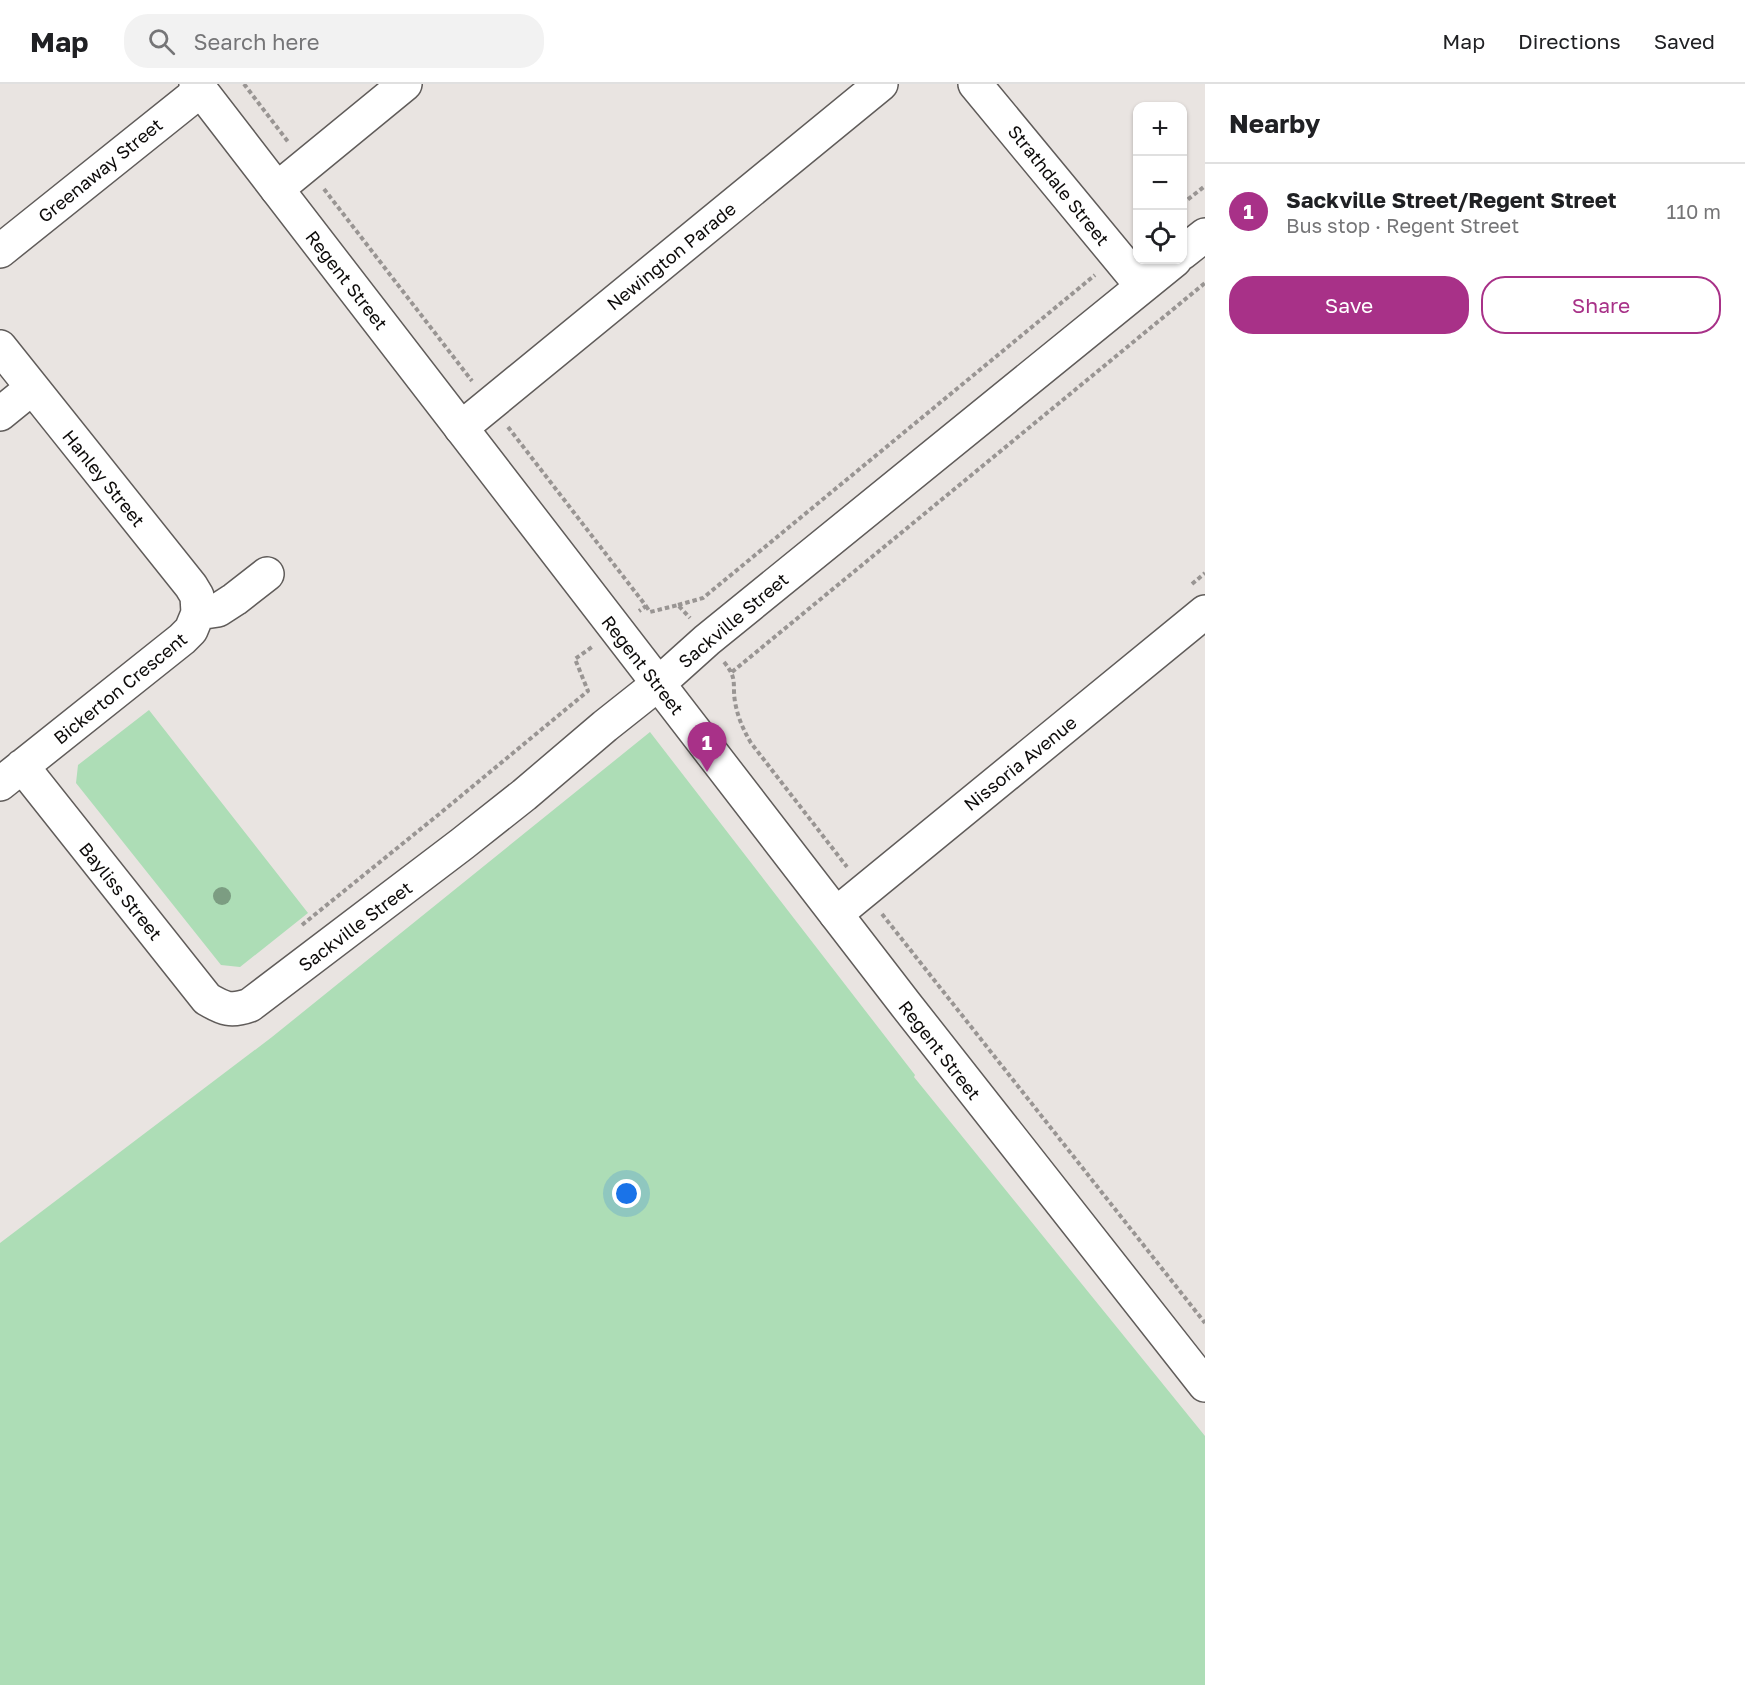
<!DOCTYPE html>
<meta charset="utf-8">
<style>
body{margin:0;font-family:"Golos Text",sans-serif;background:#f2f2f2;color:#202124}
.controls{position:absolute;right:18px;top:18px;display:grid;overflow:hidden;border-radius:12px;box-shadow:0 2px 4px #0004}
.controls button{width:54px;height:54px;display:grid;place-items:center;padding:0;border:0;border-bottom:2px solid #e0e0e0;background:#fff;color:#202124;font:30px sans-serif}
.you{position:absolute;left:627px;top:1110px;width:21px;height:21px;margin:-15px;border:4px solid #fff;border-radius:50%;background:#1a73e8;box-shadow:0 0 0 9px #1a73e833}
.badge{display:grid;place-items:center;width:39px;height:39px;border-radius:50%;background:#a83188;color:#fff;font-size:20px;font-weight:700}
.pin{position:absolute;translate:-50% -50px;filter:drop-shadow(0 2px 3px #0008)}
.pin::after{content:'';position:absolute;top:32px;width:21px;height:18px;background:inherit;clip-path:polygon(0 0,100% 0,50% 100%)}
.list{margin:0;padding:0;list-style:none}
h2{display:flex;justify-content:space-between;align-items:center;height:78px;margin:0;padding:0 24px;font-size:26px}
h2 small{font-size:20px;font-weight:400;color:#757577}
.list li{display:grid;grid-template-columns:39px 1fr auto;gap:18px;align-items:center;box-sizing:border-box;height:96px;padding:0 24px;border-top:2px solid #e0e0e0}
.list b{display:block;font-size:22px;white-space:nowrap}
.list p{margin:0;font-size:20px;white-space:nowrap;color:#757577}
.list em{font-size:20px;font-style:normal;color:#757577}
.actions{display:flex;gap:12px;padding:18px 24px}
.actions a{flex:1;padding:14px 0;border:2px solid #a83188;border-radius:24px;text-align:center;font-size:21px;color:#a83188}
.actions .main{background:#a83188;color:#fff}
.icon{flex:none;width:33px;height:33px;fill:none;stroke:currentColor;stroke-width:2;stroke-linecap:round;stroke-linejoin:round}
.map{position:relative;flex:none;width:1205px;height:1601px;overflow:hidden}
header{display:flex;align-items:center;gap:36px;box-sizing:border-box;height:84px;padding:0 30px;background:#fff;border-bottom:2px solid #e0e0e0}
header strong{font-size:28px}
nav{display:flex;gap:33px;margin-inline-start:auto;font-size:21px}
.search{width:420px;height:54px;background:#f2f2f2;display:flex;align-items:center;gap:15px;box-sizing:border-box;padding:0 21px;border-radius:24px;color:#757577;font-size:22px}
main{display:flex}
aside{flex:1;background:#fff}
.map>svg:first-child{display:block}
.green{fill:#adddb6}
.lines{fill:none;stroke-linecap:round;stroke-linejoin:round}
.minor-casing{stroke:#605c5a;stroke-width:36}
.tertiary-casing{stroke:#605c5a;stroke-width:36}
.path{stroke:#999593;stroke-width:4;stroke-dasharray:4.5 3;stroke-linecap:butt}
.minor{stroke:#fff;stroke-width:33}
.tertiary{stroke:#fff;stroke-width:33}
.tree{fill:#7c9d82}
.labels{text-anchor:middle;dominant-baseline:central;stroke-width:5;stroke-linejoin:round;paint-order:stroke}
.street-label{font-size:18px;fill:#0d0b0a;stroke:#fff}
</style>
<header>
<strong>Map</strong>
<div class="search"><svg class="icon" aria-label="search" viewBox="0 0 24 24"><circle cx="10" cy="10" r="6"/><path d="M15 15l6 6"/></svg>Search here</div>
<nav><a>Map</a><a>Directions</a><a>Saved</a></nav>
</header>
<main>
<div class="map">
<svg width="1205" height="1601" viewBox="0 0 1205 1601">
<rect width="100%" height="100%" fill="#e9e4e1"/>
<path class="green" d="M149 626 308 829 240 883 221 881 76 699 78 681Z
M650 648 915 991 914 993 1205 1352V1601H0V1159L272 953Z"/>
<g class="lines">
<defs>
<path id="minor" d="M975 0 1142 202
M277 105 405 0
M0 167 201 6
M0 263 191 502 197 512 198 529
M0 330 32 304
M461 344 881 0
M22 682 207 915C224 925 231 928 250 921L462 760 524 711 605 642 658 600
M0 700 182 555 191 546 198 529 218 526 235 515 267 490
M836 830 1205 528"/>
<path id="tertiary" d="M196 0 906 921 1205 1301
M1182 169 1205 151
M658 600 707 556 1175 176"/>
</defs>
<use href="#minor" class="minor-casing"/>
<use href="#tertiary" class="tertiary-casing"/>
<path class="path" d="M244 0 289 59
M324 105 472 297
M1182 120 1205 102
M508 343 646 522 639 527
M1192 500 1205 489
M678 521 703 514 1095 191
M646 522 650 528 678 521 690 534
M724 578C738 595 732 599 735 618 738 634 743 645 751 659L847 783
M732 588 1205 199
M882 830 1205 1239
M302 841 438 731 588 607 575 575 592 563"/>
<use href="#minor" class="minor"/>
<use href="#tertiary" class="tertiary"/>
</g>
<circle class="tree" cx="222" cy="812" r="9"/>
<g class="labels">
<g class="street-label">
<text transform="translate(100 86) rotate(-39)">Greenaway Street</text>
<text transform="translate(1059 101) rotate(51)">Strathdale Street</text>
<text transform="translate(671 172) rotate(-39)">Newington Parade</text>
<text transform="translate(347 196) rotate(52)">Regent Street</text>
<text transform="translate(104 394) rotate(51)">Hanley Street</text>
<text transform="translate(733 536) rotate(-40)">Sackville Street</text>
<text transform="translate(643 581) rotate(52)">Regent Street</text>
<text transform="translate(120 604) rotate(-39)">Bickerton Crescent</text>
<text transform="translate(1020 679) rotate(-39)">Nissoria Avenue</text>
<text transform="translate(121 807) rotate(51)">Bayliss Street</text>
<text transform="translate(355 842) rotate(-37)">Sackville Street</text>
<text transform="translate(940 966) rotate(52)">Regent Street</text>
</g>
</g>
</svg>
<div class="controls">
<button>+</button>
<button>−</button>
<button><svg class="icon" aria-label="locate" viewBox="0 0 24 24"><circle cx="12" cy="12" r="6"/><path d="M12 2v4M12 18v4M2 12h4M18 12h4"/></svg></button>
</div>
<div class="you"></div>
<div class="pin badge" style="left:707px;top:688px">1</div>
</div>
<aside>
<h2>Nearby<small></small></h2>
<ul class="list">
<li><span class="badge">1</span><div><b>Sackville Street/Regent Street</b><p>Bus stop · Regent Street</p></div><em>110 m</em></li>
</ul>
<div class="actions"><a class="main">Save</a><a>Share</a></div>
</aside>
</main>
